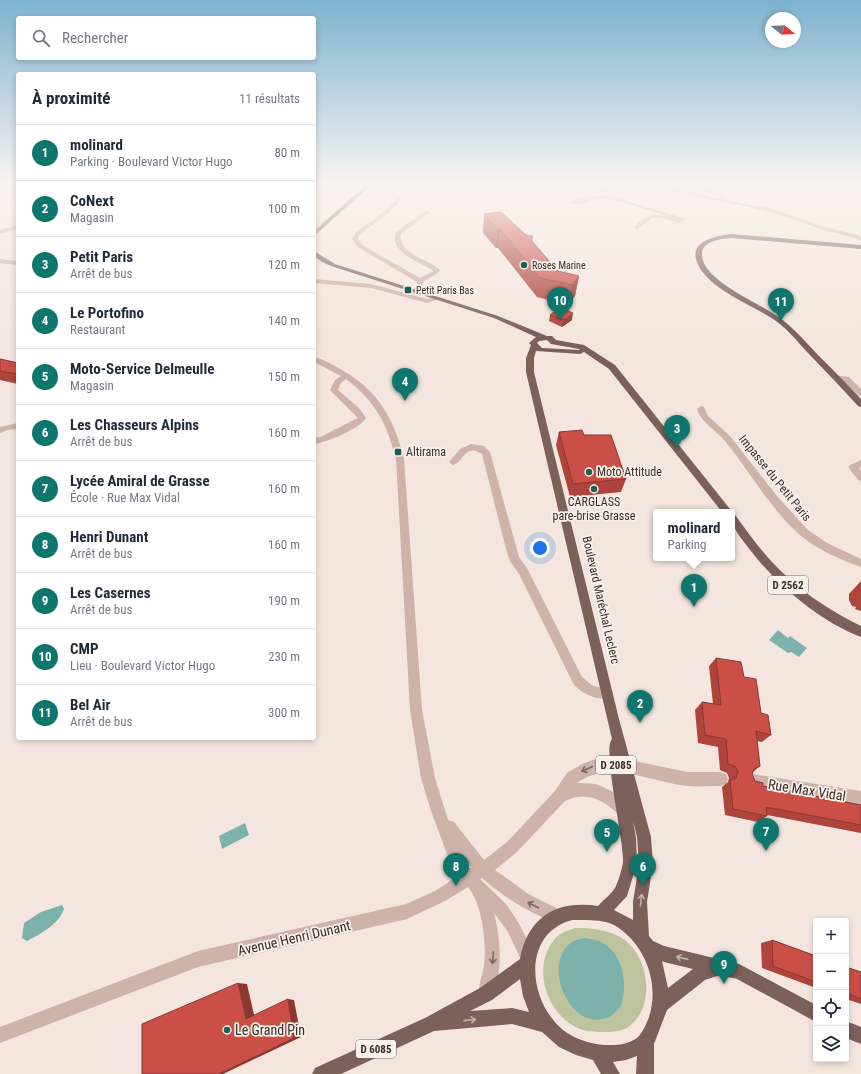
<!DOCTYPE html>
<html lang="fr">
<meta charset="utf-8">
<style>
body{margin:0;font-family:"Roboto Condensed",sans-serif;background:#f6f6f7;color:#1f2937}
.controls{position:absolute;right:12px;bottom:12px;display:grid;overflow:hidden;border-radius:4px;box-shadow:0 2px 6px #0003}
.controls button{width:36px;height:36px;display:grid;place-items:center;padding:0;border:0;border-bottom:1px solid #e0e1e3;background:#fff;color:#1f2937;font:20px sans-serif}
.compass{position:absolute;left:765px;top:12px;width:36px;height:36px;border-radius:50%;background:#fff;box-shadow:0 2px 6px #0003;rotate:108deg}
.you{position:absolute;left:540px;top:548px;width:14px;height:14px;margin:-10px;border:3px solid #fff;border-radius:50%;background:#1a73e8;box-shadow:0 0 0 6px #1a73e833}
.badge{display:grid;place-items:center;width:26px;height:26px;border-radius:50%;background:#0f766e;color:#fff;font-size:13px;font-weight:700}
.pin{position:absolute;translate:-50% -33px;filter:drop-shadow(0 1px 2px #0008)}
.pin::after{content:'';position:absolute;top:21px;width:14px;height:12px;background:inherit;clip-path:polygon(0 0,100% 0,50% 100%)}
.popup{position:absolute;left:653px;top:509px;width:82px;height:52px;box-sizing:border-box;display:grid;place-content:center;border-radius:4px;background:#fff;filter:drop-shadow(0 1px 3px #0005);font-size:13px;white-space:nowrap;color:#747a83}
.popup b{font-size:15px;color:#1f2937}
.popup::after{content:'';position:absolute;left:50%;top:100%;margin-left:-8px;border:8px solid transparent;border-top-color:#fff}
.list{margin:0;padding:0;list-style:none}
h2{display:flex;justify-content:space-between;align-items:center;height:52px;margin:0;padding:0 16px;font-size:17px}
h2 small{font-size:13px;font-weight:400;color:#747a83}
.list li{display:grid;grid-template-columns:26px 1fr auto;gap:12px;align-items:center;box-sizing:border-box;height:56px;padding:0 16px;border-top:1px solid #e0e1e3}
.list b{display:block;font-size:15px;white-space:nowrap}
.list p{margin:0;font-size:13px;white-space:nowrap;color:#747a83}
.list em{font-size:13px;font-style:normal;color:#747a83}
.icon{flex:none;width:22px;height:22px;fill:none;stroke:currentColor;stroke-width:2;stroke-linecap:round;stroke-linejoin:round}
.map{position:relative;flex:none;width:861px;height:1074px;overflow:hidden}
.search{position:absolute;background:#fff;box-shadow:0 2px 6px #0003;left:16px;top:16px;width:300px;height:44px;display:flex;align-items:center;gap:10px;box-sizing:border-box;padding:0 14px;border-radius:4px;color:#747a83;font-size:15px}
.panel{position:absolute;background:#fff;box-shadow:0 2px 6px #0003;left:16px;top:72px;width:300px;height:668px;border-radius:4px}
.map>svg:first-child{display:block}
.green{fill:#bdc49d}
.water{fill:#7cb2ab}
.lines{fill:none;stroke-linecap:round;stroke-linejoin:round}
.canal{fill:#7cb2ab;fill-rule:evenodd}
.minor{fill:#cdb3a9;fill-rule:evenodd}
.major{fill:#7c605a;fill-rule:evenodd}
.wall{fill:#ae443c}
.shaded-wall{fill:#8d3731}
.building{fill:#ca4f46;stroke:#8d3731}
.oneway{stroke:#7c6963}
.oneway2{stroke:#c2b0aa}
.poi-dot{fill:#1d5d56;stroke:#fbf1eb;stroke-width:1.5}
.labels{text-anchor:middle;dominant-baseline:central;stroke-width:3.5;stroke-linejoin:round;paint-order:stroke}
.far-poi-label{font-size:10px;fill:#3a2c29;stroke:#fbf1eb;text-anchor:start}
.shield{fill:#fbf1eb;stroke:#746763;stroke-width:1}
.shield-label{font-size:11px;font-weight:bold;fill:#3a2c29}
.poi-label{font-size:12px;fill:#3a2c29;stroke:#fbf1eb;text-anchor:start}
.street-label{font-size:12px;fill:#3a2c29;stroke:#fbf1eb}
.near-street-label{font-size:14px;fill:#3a2c29;stroke:#fbf1eb}
.near-poi-label{font-size:14px;fill:#3a2c29;stroke:#fbf1eb;text-anchor:start}
</style>
<div class="map">
<svg width="861" height="1074" viewBox="0 0 861 1074">
<rect width="100%" height="100%" fill="#f4e6de"/>
<path class="green" d="M575 928C591 928 607 929 622 938 648 955 656 1002 632 1024 625 1031 615 1032 604 1032 597 1032 588 1032 580 1029 547 1016 531 968 554 940 559 933 567 931 575 928Z"/>
<path class="water" d="M778 630 788 638 790 636 807 648 799 657 791 652 788 653 769 640Z
M245 823 249 835 222 849 219 836Z
M62 905 64 909C58 925 42 933 27 941L22 938 24 923 41 912Z
M584 938C588 939 592 939 596 940 621 948 628 979 622 1002 620 1009 613 1016 606 1018 569 1031 541 963 572 942 575 940 580 939 584 938Z"/>
<g class="lines">
<path class="canal" d="M0 184 18 185V189L0 188Z"/>
<path class="minor" d="M436 183H442L436 188H432V186Z
M608 183H628L612 185 615 191 594 194 579 201 595 195 611 196 686 219 680 223 662 218H652L637 230 634 228C643 216 653 213 667 216 648 211 616 197 597 199 587 199 580 208 570 202L591 192 610 189 606 185Z
M636 183H644L772 209 825 227 861 236V240L821 229 771 212Z
M702 183H706L710 190 725 196 722 198 706 192Z
M398 198 403 199 385 216 360 234 358 239 362 245 420 278 434 271C420 262 388 252 396 232L425 211H429V213L401 234C398 255 428 258 440 270L438 273 423 282 422 286 414 294 411 292 417 285V282L358 247 352 239 356 232 381 214Z
M18 225V229L0 234V230Z
M0 259 18 261V265L0 263Z
M314 279 371 284 427 299 436 297 439 299 427 303 371 288 314 283Z
M314 357C324 359 333 365 342 370 379 391 394 419 404 459L422 710 435 778 448 820 454 822 484 860 507 842 555 791 567 773 582 764 593 760 625 759 687 772H721L726 774 728 779 726 784 721 786C710 786 698 787 687 786 651 782 610 759 577 783 580 783 589 783 595 784 607 788 626 797 631 810L629 815 624 817C619 815 615 811 611 808 596 796 582 793 565 801L517 852 495 870 530 895 562 911 565 916 562 921 557 924C529 912 504 898 482 878L480 879 507 905 518 922 536 956 534 962 528 964 522 962 508 932 494 913C501 941 503 971 492 999L486 1001 480 999C476 989 483 976 484 965 487 944 482 903 468 887L445 901 407 919 198 967 0 1043V1027L198 951 406 904 435 891 458 876 447 854 431 811 421 778 410 710 396 459C387 424 376 402 346 379L341 383 338 390 359 408 366 418C359 429 328 442 314 444V438L320 437 358 418 330 390 335 380 341 376 314 362ZM465 861H466L472 868H470Z
M834 375 849 377 861 389V396L858 395 843 381 834 379Z
M701 406 704 407 708 416 730 436 777 496 808 530 827 543 861 559V567C841 560 818 550 801 536 771 510 750 472 725 441 715 429 702 424 697 409Z
M18 423V429L8 430 0 433V427Z
M471 444 484 446 490 452 519 557 527 568 582 677 593 686 611 689 613 693 611 697C598 702 583 694 574 685L519 574 510 561 506 549 482 454C465 443 465 461 453 465L449 462 460 449Z
M861 460V467L859 468 861 471V481L858 480 848 467 850 465Z
M752 774 861 791V805L752 788 747 786 745 781 747 776Z"/>
<path class="major" d="M368 183H374L314 236V231Z
M731 234 861 245V249L731 238C721 239 702 241 702 254 701 278 752 300 769 311 789 322 803 339 818 355 833 370 847 384 861 399V407L858 406C842 388 825 371 808 353 797 341 787 328 773 319 752 305 702 286 696 259 691 240 718 236 731 234Z
M314 251 335 264 498 316 547 336H552L556 340 584 345 615 365 730 509 732 512H722L609 369 584 352 580 354 536 351 534 358V372L619 719 651 837 653 864 647 902 649 936 653 941 664 946 739 964 816 1005V1022L737 979 720 975 705 980 667 1010 654 1044V1074H636L637 1056 626 1060 613 1062 620 1074H601L593 1060 576 1055 559 1047 542 1032 512 1024 434 1031 341 1074H312L315 1068 425 1018 480 988 520 959C528 917 556 900 598 906 603 900 613 893 616 886 619 879 622 869 623 862 624 840 602 749 612 739L526 372V358L531 345 529 343 536 337 494 318 331 266 322 262 314 256ZM547 340 551 344 579 349 580 350 542 348 537 343 539 341ZM633 821 637 837 639 864 633 902V920L614 910 627 896 637 863 636 838ZM572 920C585 920 602 919 614 925 645 943 660 983 649 1017 646 1025 643 1032 637 1038 627 1045 617 1045 605 1045 590 1044 575 1039 563 1030 528 1001 521 934 572 920ZM662 961 664 962 693 969 668 988ZM520 979 523 996 529 1012 512 1008 470 1011 492 1000Z
M732 514 735 515C747 531 758 547 772 562 797 589 828 610 861 626V637C818 621 774 582 747 546 739 535 732 529 732 514Z
M846 1021 861 1027V1044L846 1038Z"/>
</g>
<path class="wall" d="M513 183H542L538 185 534 184 530 187 526 186Z
M484 214 526 235 533 236 532 241 558 271 579 276 575 296 568 305 537 297 498 248H496L483 233Z
M550 315 572 320 562 327 549 321Z
M0 359 18 363V384L0 380Z
M559 432 584 435 626 479 621 492 570 497 556 445Z
M861 581V611L855 609 856 607 852 606 849 600V594Z
M716 658 744 677 771 735 762 742 757 741 760 766 754 771 752 774 755 781 763 786 861 805V833L767 815V816L758 822 725 815 722 787 728 782 729 778 727 773 720 770 718 747 698 743 695 710 702 702 713 704 709 666Z
M772 940 816 956V988L762 968 761 943Z
M846 967 861 972V1004L846 999Z"/>
<path class="shaded-wall" d="M531 183H534V184L530 187Z
M538 183H542L538 185Z
M500 229 498 248H496L498 230Z
M579 276 575 296 568 305 572 285Z
M573 313 572 320 562 327 564 320Z
M238 983 247 984 255 1019H246Z
M288 999 294 1000 301 1037 223 1074H219Z"/>
<path class="building" d="M501 212 526 235 533 236 531 240 558 271 579 276 572 285 540 278 500 229 498 230 484 214Z
M560 307 573 313 564 320 550 315Z
M0 359 18 363V373L17 374 0 371Z
M582 430 584 435H611L626 479 573 484 559 432Z
M716 658 741 662 744 677 756 679 761 713 768 715 771 735 756 731 760 766 754 769 752 774 755 781 763 783V786L861 805V825L766 807 767 816 733 809 730 781 736 778 738 772 735 766 728 764 726 739 705 735 702 702 721 705Z
M772 940 816 956V982L773 966Z
M846 967 861 972V999L846 993Z
M238 983 246 1019 288 999 294 1038 219 1074H142V1024Z"/>
<defs><path id="oneway-shaft" d="M-6 0H5M1.5-3L5.5 0L1.5 3" fill="none" stroke-width="1.6" stroke-linecap="round" stroke-linejoin="round"/></defs>
<g class="oneway">
<use href="#oneway-shaft" transform="translate(587 769) rotate(156)"/>
<use href="#oneway-shaft" transform="translate(533 905) rotate(-152)"/>
<use href="#oneway-shaft" transform="translate(493 958) rotate(94)"/>
</g>
<g class="oneway2">
<use href="#oneway-shaft" transform="translate(641 900) rotate(-84)"/>
<use href="#oneway-shaft" transform="translate(682 958) rotate(-167)"/>
<use href="#oneway-shaft" transform="translate(470 1020) rotate(-6)"/>
</g>
<linearGradient id="sky" x2="0" y2="1"><stop stop-color="#7db3d0"/><stop offset="0.55" stop-color="#faf4f0"/><stop offset="1" stop-color="#faf4f0" stop-opacity="0"/></linearGradient>
<rect width="861" height="333" fill="url(#sky)"/>
<g class="poi-dot">
<circle cx="524" cy="265" r="4"/>
<rect x="404" y="286" width="8" height="8" rx="2"/>
<rect x="394" y="448" width="8" height="8" rx="2"/>
<circle cx="589" cy="472" r="4"/>
<circle cx="594" cy="489" r="4"/>
<circle cx="227" cy="1030" r="4"/>
</g>
<g class="labels">
<g class="far-poi-label">
<text x="532" y="265">Roses Marine</text>
<text x="416" y="290">Petit Paris Bas</text>
</g>
<g class="shield">
<rect x="768" y="576" width="40" height="18" rx="3"/>
<rect x="596" y="756" width="40" height="18" rx="3"/>
<rect x="356" y="1040" width="40" height="18" rx="3"/>
</g>
<g class="shield-label">
<text x="788" y="585">D 2562</text>
<text x="616" y="765">D 2085</text>
<text x="376" y="1049">D 6085</text>
</g>
<g class="poi-label">
<text x="406" y="452">Altirama</text>
<text x="597" y="472">Moto Attitude</text>
<text x="594" y="502" text-anchor="middle">CARGLASS<tspan x="594" dy="14">pare-brise Grasse</tspan></text>
</g>
<g class="street-label">
<text transform="translate(775 478) rotate(51)">Impasse du Petit Paris</text>
<text transform="translate(601 600) rotate(77)">Boulevard Maréchal Leclerc</text>
</g>
<g class="near-street-label">
<text transform="translate(807 790) rotate(9)">Rue Max Vidal</text>
<text transform="translate(294 938) rotate(-13)">Avenue Henri Dunant</text>
</g>
<g class="near-poi-label">
<text x="235" y="1030">Le Grand Pin</text>
</g>
</g>
</svg>
<div class="controls">
<button>+</button>
<button>−</button>
<button><svg class="icon" aria-label="locate" viewBox="0 0 24 24"><circle cx="12" cy="12" r="6"/><path d="M12 2v4M12 18v4M2 12h4M18 12h4"/></svg></button>
<button><svg class="icon" aria-label="layers" viewBox="0 0 24 24"><path d="M12 4l9 5-9 5-9-5zM3 14l9 5 9-5"/></svg></button>
</div>
<svg class="compass" viewBox="-18 -18 36 36"><path d="M0-13l5 13h-10z" fill="#e53935"/><path d="M0 13l5-13h-10z" fill="#747a83"/></svg>
<div class="you"></div>
<div class="pin badge" style="left:694px;top:607px">1</div>
<div class="popup"><b>molinard</b>Parking</div>
<div class="pin badge" style="left:640px;top:723px">2</div>
<div class="pin badge" style="left:677px;top:448px">3</div>
<div class="pin badge" style="left:405px;top:401px">4</div>
<div class="pin badge" style="left:607px;top:852px">5</div>
<div class="pin badge" style="left:643px;top:886px">6</div>
<div class="pin badge" style="left:766px;top:851px">7</div>
<div class="pin badge" style="left:456px;top:886px">8</div>
<div class="pin badge" style="left:724px;top:984px">9</div>
<div class="pin badge" style="left:560px;top:320px">10</div>
<div class="pin badge" style="left:781px;top:321px">11</div>
<div class="search"><svg class="icon" aria-label="search" viewBox="0 0 24 24"><circle cx="10" cy="10" r="6"/><path d="M15 15l6 6"/></svg>Rechercher</div>
<section class="panel">
<h2>À proximité<small>11 résultats</small></h2>
<ul class="list">
<li><span class="badge">1</span><div><b>molinard</b><p>Parking · Boulevard Victor Hugo</p></div><em>80 m</em></li>
<li><span class="badge">2</span><div><b>CoNext</b><p>Magasin</p></div><em>100 m</em></li>
<li><span class="badge">3</span><div><b>Petit Paris</b><p>Arrêt de bus</p></div><em>120 m</em></li>
<li><span class="badge">4</span><div><b>Le Portofino</b><p>Restaurant</p></div><em>140 m</em></li>
<li><span class="badge">5</span><div><b>Moto-Service Delmeulle</b><p>Magasin</p></div><em>150 m</em></li>
<li><span class="badge">6</span><div><b>Les Chasseurs Alpins</b><p>Arrêt de bus</p></div><em>160 m</em></li>
<li><span class="badge">7</span><div><b>Lycée Amiral de Grasse</b><p>École · Rue Max Vidal</p></div><em>160 m</em></li>
<li><span class="badge">8</span><div><b>Henri Dunant</b><p>Arrêt de bus</p></div><em>160 m</em></li>
<li><span class="badge">9</span><div><b>Les Casernes</b><p>Arrêt de bus</p></div><em>190 m</em></li>
<li><span class="badge">10</span><div><b>CMP</b><p>Lieu · Boulevard Victor Hugo</p></div><em>230 m</em></li>
<li><span class="badge">11</span><div><b>Bel Air</b><p>Arrêt de bus</p></div><em>300 m</em></li>
</ul>
</section>
</div>
